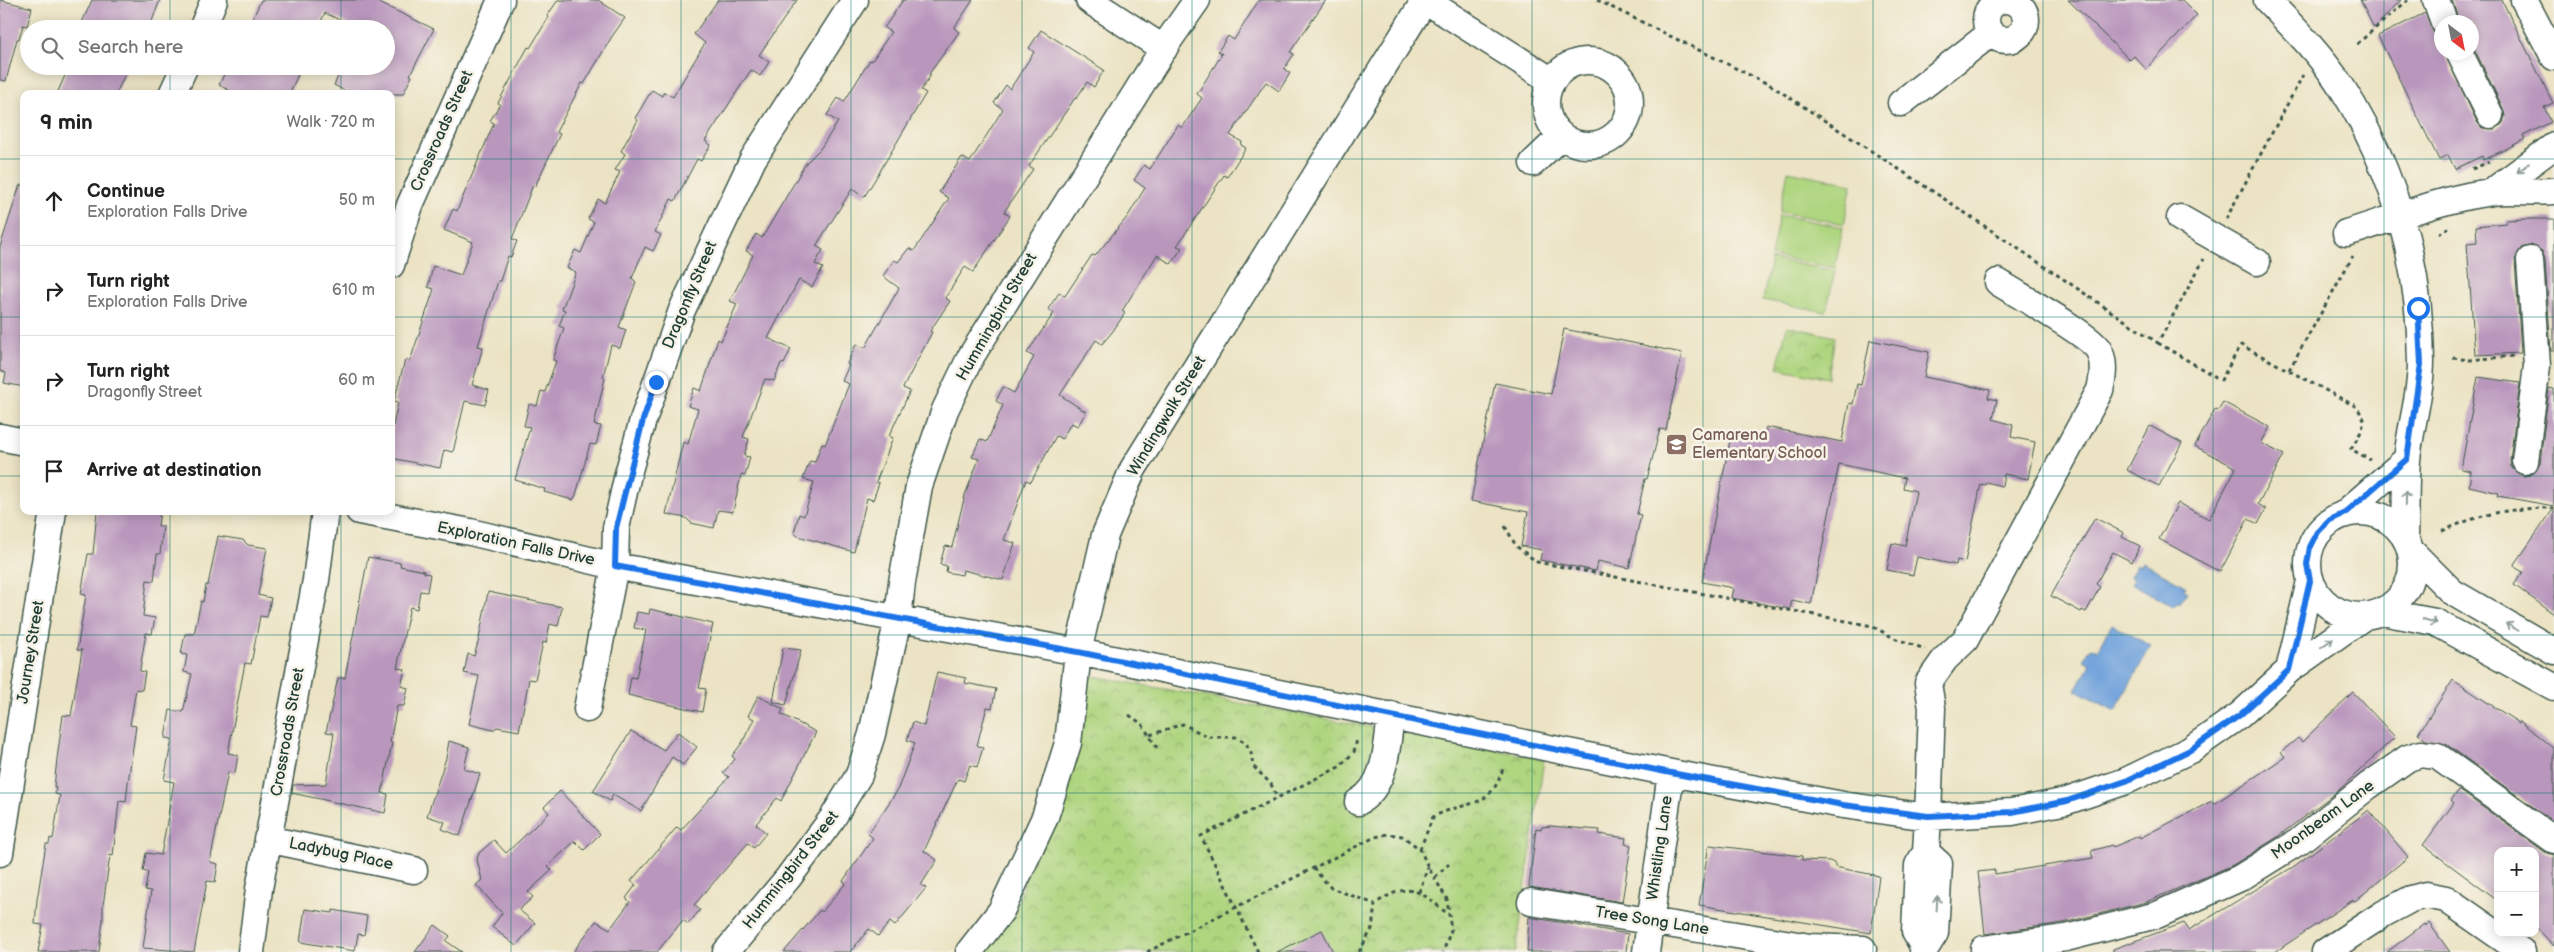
<!DOCTYPE html>
<meta charset="utf-8">
<style>
body{margin:0;font-family:"Balsamiq Sans",sans-serif;background:#f2f2f2;color:#222}
.controls{position:absolute;right:15px;bottom:15px;display:grid;overflow:hidden;border-radius:10px;box-shadow:0 2px 12px #0003}
.controls button{width:45px;height:45px;display:grid;place-items:center;padding:0;border:0;border-bottom:1px solid #e0e0e0;background:#fff;color:#222;font:25px sans-serif}
.compass{position:absolute;left:2434px;top:15px;width:45px;height:45px;border-radius:50%;background:#fff;box-shadow:0 2px 12px #0003;rotate:148deg}
.stop{position:absolute;width:15px;height:15px;margin:-11px;border:4px solid #1a73e8;border-radius:50%;background:#fff}
.stop.end{background:#1a73e8;border-color:#fff;box-shadow:0 1px 5px #0008}
.list{margin:0;padding:0;list-style:none}
h2{display:flex;justify-content:space-between;align-items:center;height:65px;margin:0;padding:0 20px;font-size:21px}
h2 small{font-size:16px;font-weight:400;color:#767676}
.list li{display:grid;grid-template-columns:32px 1fr auto;gap:15px;align-items:center;box-sizing:border-box;height:90px;padding:0 20px;border-top:1px solid #e0e0e0}
.list b{display:block;font-size:19px;white-space:nowrap}
.list p{margin:0;font-size:16px;white-space:nowrap;color:#767676}
.list em{font-size:16px;font-style:normal;color:#767676}
.icon{flex:none;width:28px;height:28px;fill:none;stroke:currentColor;stroke-width:2;stroke-linecap:round;stroke-linejoin:round}
.map{position:relative;flex:none;width:2554px;height:952px;overflow:hidden}
.search{position:absolute;background:#fff;box-shadow:0 2px 12px #0003;left:20px;top:20px;width:375px;height:55px;display:flex;align-items:center;gap:12px;box-sizing:border-box;padding:0 18px;border-radius:28px;color:#767676;font-size:19px}
.panel{position:absolute;background:#fff;box-shadow:0 2px 12px #0003;left:20px;top:90px;width:375px;height:425px;border-radius:10px}
.map>svg:first-child{display:block}
.grass{fill:#afd57f;stroke:#67895a}
.park{fill:url(#park-crowns);stroke:#67895a}
.water{fill:#72a3dc;stroke:#487088}
.building{fill:#b997bd}
.lines{fill:none;stroke-linecap:round;stroke-linejoin:round}
.minor-casing{stroke:#3e5649;stroke-width:29}
.path{stroke:#3e5649;stroke-width:3;stroke-dasharray:4 4;stroke-linecap:butt}
.minor{stroke:#fff;stroke-width:26}
.oneway{stroke:#8f9e9a}
.route{stroke:#1a73e8;stroke-width:6}
.grid{fill:none;stroke:#0f766e;stroke-width:1;stroke-opacity:0.55}
.labels{text-anchor:middle;dominant-baseline:central;stroke-width:5;stroke-linejoin:round;paint-order:stroke}
.street-label{font-size:16px;fill:#1f3d34;stroke:#f7f3e8}
.education-label{font-size:16px;fill:#785e54;stroke:#f7f3e8;text-anchor:start}
</style>
<div class="map">
<svg width="2554" height="952" viewBox="0 0 2554 952">
<defs>
<pattern id="park-crowns" width="20" height="18" patternUnits="userSpaceOnUse" patternTransform="scale(1.25)"><rect width="20" height="18" fill="#afd57f"/><path d="M2 6a3 3 0 1 1 6 0M12 15a3 3 0 1 1 6 0" fill="none" stroke="#8eae69"/></pattern>
</defs>
<rect width="100%" height="100%" fill="#f7f3e8"/>
<filter id="ink" filterUnits="userSpaceOnUse"><feTurbulence type="fractalNoise" baseFrequency=".02" numOctaves="2"/><feDisplacementMap in="SourceGraphic" scale="10" xChannelSelector="R" yChannelSelector="G"/><feConvolveMatrix kernelMatrix="1 2 1 2 8 2 1 2 1" color-interpolation-filters="sRGB"/></filter>
<filter id="wash" filterUnits="userSpaceOnUse"><feTurbulence type="fractalNoise" baseFrequency=".0096" numOctaves="4" result="noise"/><feDisplacementMap in="SourceGraphic" scale="20" xChannelSelector="R" yChannelSelector="G"/><feGaussianBlur stdDeviation="1.12" result="paint"/><feColorMatrix in="noise" values="0 0 0 0 0 0 0 0 0 0 0 0 0 0 0 0 0 1.4 0 .05"/><feComposite in="paint" operator="in"/></filter>
<g filter="url(#wash)">
<rect width="100%" height="100%" fill="#ebe3c3"/>
<path class="grass" d="M1788 171 1852 184 1844 224 1780 212Z
M1779 215 1843 227 1835 268 1771 256Z
M1771 259 1835 271 1826 312 1763 300Z"/>
<path class="park" d="M1787 326 1835 337 1828 378 1777 368Z
M1088 675 1544 759 1516 952H987L1019 900Z"/>
<path class="water" d="M2143 562 2185 586 2183 590 2187 592 2180 603 2177 602 2174 607 2131 583 2134 579 2130 576 2137 564 2141 566Z
M2112 624 2151 646 2115 711 2076 690 2090 664 2083 660 2091 647 2098 650Z"/>
<g id="blocks">
<path class="building" d="M0 0 32 8 27 26 23 25 19 39H17L6 81 0 80Z
M92 0H160L149 29H79Z
M261 0H373L434 29 410 75 412 76 403 94H351L334 85 343 66H386V29H359L325 13 317 29H248Z
M558 0H598L625 18 611 38 584 84 582 83 556 132 560 134 535 186 533 185 512 239 517 241 511 257 508 256 500 281H498L478 346 483 347 472 385 489 390 485 405 465 401 453 452 444 450 440 468 391 458V435L398 402 394 401 405 360 410 361 434 289 428 287 433 266 461 275 473 242 444 230 453 209 457 211 494 123 490 121 500 104 498 103 528 47 530 48 549 17 547 16Z
M718 0H797L759 55 769 62 760 76 751 70 705 141 711 145 701 161 697 159 675 201 671 199 655 232 661 235 653 251 645 247 632 278 636 282 619 327 626 330 620 348 611 345 603 377 605 378 594 425 601 426 596 445 590 444 576 495 573 500 544 492 545 489 515 480 530 427 524 426 529 404 537 406 541 391 545 392 556 361 553 360 564 328 559 326 565 310 562 309 576 272 567 268 575 250 581 253 594 222 588 219 598 199 605 203 620 172 615 170 625 154 621 151 638 120 635 118 652 90 662 96 664 92 673 97 705 43 694 34Z
M903 0H973L954 28 959 32 929 74 931 75 921 90 926 93 874 181 864 197 852 189 816 246 823 250 815 264 823 268 812 287 799 280 768 338 791 349 784 364 781 363 774 381 765 379 743 437 749 439 744 456 750 457 745 476 741 475 733 512 718 510 714 528 691 523 686 518 666 514 683 442 688 444 698 409 688 406 694 388 701 391 718 339 721 341 737 304 730 301 753 255 746 251 756 234 762 238 806 163 820 149 838 122 827 115 838 98 844 102 870 60 872 61 891 32 884 28Z
M1259 0H1326L1290 52 1294 54 1284 69 1290 73 1279 91 1266 82 1230 135 1242 142 1241 145 1246 148 1227 177 1224 175 1177 246 1182 248 1171 264 1157 255 1122 311 1125 313 1113 331 1102 344 1096 340 1060 395 1086 412 1078 426 1071 423 1062 439 1056 436 1031 482 1026 480 1004 540 1015 543 1003 580 963 570 962 575 946 572 947 566 940 564 945 546 952 547 965 495 979 459 972 457 980 439 987 442 1003 405 996 401 1003 387 1014 393 1034 357 1027 353 1054 313 1048 309 1059 293 1065 296 1092 255 1095 256 1128 216 1145 188 1134 180 1144 165 1150 169 1178 125 1182 128 1202 98 1197 94 1222 54 1218 51 1228 36 1234 40Z
M2068 0H2182L2197 15 2146 69 2134 56 2130 60Z
M2360 0H2401L2374 28Z
M2452 0H2502L2553 103 2544 107 2551 122 2523 136 2525 139 2508 148 2483 160 2482 156 2455 169 2448 155 2439 160 2378 36 2425 13 2434 33 2442 37V52H2444L2477 122 2482 128 2496 129 2503 123 2505 116 2503 108 2472 44V22H2459Z
M1041 30 1104 70 1094 87 1087 82 1076 99 1075 98 1029 166 1033 169 1004 212 1010 216 973 272 965 267 945 298 950 301 930 331 932 332 903 388 910 391 889 436 893 438 876 482 879 483 873 500 867 498 854 552 798 536 794 533 799 514 804 516 814 482 803 479 810 461 815 462 822 443 825 445 849 384 842 381 849 365 847 364 856 344 865 348 899 288 883 276 894 260 898 262 909 248 914 251 949 198 939 192 962 157 970 162 1003 109 994 103 1006 85 1010 89 1034 52 1029 48Z
M69 66H129L116 94H57Z
M228 66H281L298 75 289 94H236L219 85Z
M20 185 24 186V387L4 383 6 373 0 371V247Z
M2525 219H2554V351H2551L2545 259 2542 251 2530 245 2521 248 2515 260 2521 353 2475 355 2467 243 2477 242 2476 226 2506 223V220Z
M1564 329 1682 353 1666 430 1660 429 1647 479H1645L1637 514 1641 515 1629 568 1598 561 1596 571 1540 560 1542 550 1521 546 1528 512 1471 501 1495 383 1551 394Z
M1870 340 1929 352 1924 377 1990 390 1988 398 1997 400 1993 419 2013 425 2011 437 2035 442 2028 479 2004 474 2002 486 1986 482 1985 485 1981 484 1965 562 1957 560 1956 565 1917 557 1913 575 1887 570 1892 543 1905 546 1916 491 1903 488 1905 478 1839 464 1811 604 1792 600 1790 609 1731 598 1733 588 1702 582 1732 430 1765 437 1766 427 1842 442 1849 403 1853 404 1857 384 1861 385Z
M2478 377 2520 383 2510 460 2511 467 2523 476 2531 475 2540 463 2549 388 2554 389V506L2498 496 2499 493 2469 486 2471 471 2461 469Z
M2223 402 2270 427 2261 443 2284 455 2258 504 2266 509 2258 524 2248 519 2220 572 2159 539 2178 503 2209 519 2236 468 2195 446 2215 409 2218 410Z
M2150 426 2182 443 2159 486 2127 470Z
M2554 508V614L2514 585 2523 572 2516 568 2515 564Z
M97 511H160L158 526H163L160 554H157L154 581 147 580 143 616 155 618 152 634 146 633 140 669V671L145 672 142 690 136 689 130 725 136 726 128 783 126 802 119 801 113 856 110 855 103 906V920L99 952H38L43 925 35 924 37 900 46 844H49L50 838 53 839 60 795 55 794 56 787H54L57 759 63 715 71 716 82 650H77L86 595 81 594 88 554H93Z
M2095 518 2124 533 2122 537 2140 546 2132 562 2113 552 2096 584 2100 587 2086 612 2082 610 2081 612 2051 596Z
M218 536 243 540 248 545 267 548 258 595 271 598 267 617 260 616 251 664 245 663 228 753 238 755 235 773 228 772 210 862 218 864 215 882 207 881 194 952 143 948 151 891 145 890 148 872 143 871 146 853 161 855 174 782 164 780 172 739 165 738 170 710 183 712 192 674 184 672 187 655 181 654 185 634H194L201 601 203 602 206 585H208Z
M368 557 401 563 400 566 424 571V573L430 574 427 592 420 591 417 609 410 607 397 668 405 669 401 686 408 688 404 706H397L390 742 392 743 382 793 388 794 385 813 292 793 293 785 326 784 334 733 326 732 338 678H345Z
M488 592 562 607 558 626 550 624 546 643 543 642 535 680 529 679 519 731 497 727 493 730 469 724 479 676 464 673 468 654 474 656 479 639Z
M650 609 713 624 699 688 706 689 702 712 628 695 631 677 636 678 646 630 634 628 637 612 649 614Z
M783 648 801 650 786 705 773 702Z
M937 672 966 678 965 683 996 689 992 708 987 707 977 745 983 748 977 767 970 765 964 781 958 779 924 851 937 860 921 885 926 888 895 926 890 922 878 936 869 929 850 952H784L820 910 822 912 846 883 843 881 873 838 868 834 897 791 915 743 907 740 913 722 924 726Z
M2453 680 2519 723 2520 721 2554 749V822L2446 744 2426 740 2418 734Z
M2353 692 2395 737 2339 790 2276 838 2233 865 2146 902 2063 923 1985 934 1978 872 1995 870V874L2093 858 2091 851 2112 845 2113 847 2139 836 2140 838 2212 801 2214 804 2285 757 2281 752 2298 738 2302 742Z
M758 696 783 709 781 714 816 732 781 801 777 798 756 824 766 833 754 848 748 843 694 905 700 910 688 924 683 920 657 952H573L596 921 610 929 630 902 626 898 636 885 631 881 677 827 681 830 729 777 723 773 735 759 732 756 742 743 754 719 748 716Z
M631 731 664 750 678 732 697 747 683 765 672 757 641 811 613 795 610 801 593 791Z
M449 741 469 747 464 769 480 774 460 836 442 829 445 822 427 816 446 758Z
M2459 790 2545 852 2554 855V946L2535 926V851H2498V901L2423 845 2454 803 2451 800Z
M560 791 600 834 584 850 575 841 548 866 552 870 528 892 533 897 519 910 535 923 516 946 492 927 502 913 476 885 482 880 477 859 479 853 494 840 506 853 549 813 544 807Z
M2369 810 2408 857 2355 901 2353 900 2275 952H2113V949L2184 923 2189 930 2293 867Z
M1550 826 1600 830 1599 834 1626 838 1625 844 1631 845 1622 902 1529 887 1536 828 1541 829 1542 827Z
M1709 845 1802 856V860L1830 861 1835 864V867L1879 876 1871 933 1699 905Z
M305 909 333 913V910L367 916 364 935 358 934 355 951 300 942Z
M1529 917 1628 934 1626 952H1527Z
M2429 923 2450 952H2387L2424 924 2425 926Z
M435 925 450 936 446 941 462 952H415Z
M1322 930 1333 952H1277Z"/>
</g>
</g>
<g filter="url(#ink)">
<use href="#blocks" fill-opacity="0" stroke="#3e5649" stroke-width="1"/>
<g class="lines">
<defs>
<path id="minor" d="M1089 0 1164 49
M1425 0 1552 81
M2267 0C2293 27 2320 54 2341 86 2395 170 2420 263 2421 362 2421 395 2410 428 2407 460 2405 485 2406 511 2405 536
M2436 0 2444 22
M2524 0 2554 57
M1986 20a20 20 0 1 1 40 0a20 20 0 1 1-40 0Z
M202 29 214 0
M2459 52 2490 115
M1546 103a42 42 0 1 1 84 0a42 42 0 1 1-84 0Z
M172 94 185 66
M1901 103 1991 33
M1533 163 1561 136
M2493 191 2554 146
M2180 218 2257 262
M2346 233C2394 219 2442 198 2492 192 2512 189 2533 193 2554 191
M391 265 410 205 501 0
M0 437 24 442
M2525 461 2537 366 2530 260
M359 511 470 532 615 566 1078 652 1671 773 1843 805 1928 817 2012 812 2067 801 2126 781 2190 750 2240 715 2289 670 2365 616
M2308 564a52 52 0 1 1 104 0a52 52 0 1 1-104 0Z
M2345 513 2407 459
M2412 552 2452 592 2554 651
M2382 612 2435 622 2554 687
M2289 670 2310 581
M587 709 615 566 616 528 628 474 643 420 682 310 753 159 855 0
M1358 802C1387 786 1387 744 1391 715
M267 839 414 870
M0 853 53 511
M1531 902 1810 947 1863 949
M1924 948 1915 932 1918 865 1926 852 1928 817 1932 708 1928 683 1945 659 1965 640 2100 390C2103 378 2105 360 2098 349 2087 333 2018 295 1998 282
M1984 949 2066 938 2157 915 2240 878 2298 842 2368 786 2408 758 2421 754 2437 756 2554 840
M251 952 259 889 316 580 325 511
M726 952 788 878 832 819 859 775 872 734 898 619 902 582 919 486 945 410 970 358 1169 40 1197 0
M969 952 1001 911 1045 817 1068 743 1078 652 1105 535 1133 469 1425 0
M1646 952 1671 773
M1923 952 1935 933 1939 864 1926 852
M2325 952 2383 914 2411 899 2426 895 2446 899 2522 952"/>
</defs>
<use href="#minor" class="minor-casing"/>
<path class="path" d="M1597 0 1772 86 1949 202 2158 343 2204 259
M2357 44 2408 0
M2472 169 2489 162
M2226 219 2303 75
M2439 234 2449 227
M2158 343 2221 380 2241 345 2357 407 2364 419 2362 430 2351 449 2370 460
M2453 358 2469 360 2514 356
M2289 370 2353 256
M1505 526 1516 546 1537 562 1872 626 1894 638 1925 649
M2442 531C2483 513 2509 508 2554 508
M1129 715 1142 724 1157 748
M1150 735 1183 724 1208 737H1236L1246 743 1251 753 1253 766 1271 784 1277 798
M1420 849 1433 817C1466 799 1490 812 1503 768
M1313 868 1331 888 1375 904
M1435 877 1449 864
M1419 892 1428 867
M1147 952 1375 837 1388 834 1402 836 1420 849 1428 867 1447 899 1451 930 1443 952
M1258 952 1201 836 1339 767 1354 752 1357 739
M1359 952 1372 929 1375 904C1410 879 1421 891 1450 916"/>
<use href="#minor" class="minor"/>
</g>
<defs><path id="oneway-shaft" d="M-6 0H5M1.5-3L5.5 0L1.5 3" fill="none" stroke-width="1.6" stroke-linecap="round" stroke-linejoin="round" transform="scale(1.25)"/></defs>
<g class="oneway">
<use href="#oneway-shaft" transform="translate(2523 168) rotate(142)"/>
<use href="#oneway-shaft" transform="translate(2406 498) rotate(-89)"/>
<use href="#oneway-shaft" transform="translate(2430 621) rotate(16)"/>
<use href="#oneway-shaft" transform="translate(2512 627) rotate(-150)"/>
<use href="#oneway-shaft" transform="translate(2327 643) rotate(-35)"/>
<use href="#oneway-shaft" transform="translate(1937 903) rotate(-87)"/>
</g>
</g>
<g class="lines" filter="url(#ink)">
<path class="route" d="M656 382 643 420 616 528 615 566 1078 652 1671 773 1843 805 1928 816 2012 812 2067 801 2126 781 2190 750 2240 715 2289 670 2310 581 2307 564 2310 547 2318 532 2330 520 2345 513 2407 459 2421 364 2418 308"/>
</g>
<path class="grid" d="M170 0V29M341 0V29M511 0V952M681 0V952M851 0V952M1022 0V952M1192 0V952M1362 0V952M1532 0V952M1703 0V952M1873 0V952M2043 0V952M2213 0V952M2384 0V952M170 66V94M341 66V94M0 159H24M391 159H2554M0 317H24M391 317H2554M0 476H24M391 476H2554M170 511V952M341 511V952M0 635H2554M0 793H2554"/>
<defs>
<symbol id="school-square" viewBox="-11 -11 22 22"><rect x="-9" y="-9" width="18" height="18" rx="4" fill="#8d6e63" stroke="#f7f3e8"/><path d="M0-5L7-2L0 1L-7-2ZM-4 1L0 2.5L4 1V4Q0 6-4 4Z" fill="#fff"/></symbol>
</defs>
<g fill-rule="evenodd">
<use href="#school-square" x="1664" y="432" width="25" height="25"/>
</g>
<g class="labels">
<g class="street-label">
<text transform="translate(442 131) rotate(-66)">Crossroads Street</text>
<text transform="translate(690 295) rotate(-67)">Dragonfly Street</text>
<text transform="translate(997 317) rotate(-60)">Hummingbird Street</text>
<text transform="translate(1167 416) rotate(-59)">Windingwalk Street</text>
<text transform="translate(516 544) rotate(12)">Exploration Falls Drive</text>
<text transform="translate(31 652) rotate(-81)">Journey Street</text>
<text transform="translate(288 732) rotate(-80)">Crossroads Street</text>
<text transform="translate(2323 820) rotate(-36)">Moonbeam Lane</text>
<text transform="translate(1660 848) rotate(-82)">Whistling Lane</text>
<text transform="translate(341 854) rotate(12)">Ladybug Place</text>
<text transform="translate(791 870) rotate(-52)">Hummingbird Street</text>
<text transform="translate(1652 921) rotate(9)">Tree Song Lane</text>
</g>
<g class="education-label">
<text x="1692" y="435">Camarena<tspan x="1692" dy="18">Elementary School</tspan></text>
</g>
</g>
</svg>
<div class="controls">
<button>+</button>
<button>−</button>
</div>
<svg class="compass" viewBox="-18 -18 36 36"><path d="M0-13l5 13h-10z" fill="#e53935"/><path d="M0 13l5-13h-10z" fill="#767676"/></svg>
<div class="stop" style="left:2418px;top:308px"></div>
<div class="stop end" style="left:656px;top:382px"></div>
<div class="search"><svg class="icon" aria-label="search" viewBox="0 0 24 24"><circle cx="10" cy="10" r="6"/><path d="M15 15l6 6"/></svg>Search here</div>
<section class="panel">
<h2>9 min<small>Walk · 720 m</small></h2>
<ul class="list">
<li><svg class="icon" aria-label="ahead" viewBox="0 0 24 24"><path d="M12 20V5M6 11l6-6 6 6"/></svg><div><b>Continue</b><p>Exploration Falls Drive</p></div><em>50 m</em></li>
<li><svg class="icon" aria-label="right" viewBox="0 0 24 24"><path d="M7 20v-9h11M14 6l5 5-5 5"/></svg><div><b>Turn right</b><p>Exploration Falls Drive</p></div><em>610 m</em></li>
<li><svg class="icon" aria-label="right" viewBox="0 0 24 24"><path d="M7 20v-9h11M14 6l5 5-5 5"/></svg><div><b>Turn right</b><p>Dragonfly Street</p></div><em>60 m</em></li>
<li><svg class="icon" aria-label="arrive" viewBox="0 0 24 24"><path d="M6 21V4h12l-3 4 3 4H6"/></svg><div><b>Arrive at destination</b></div></li>
</ul>
</section>
</div>
